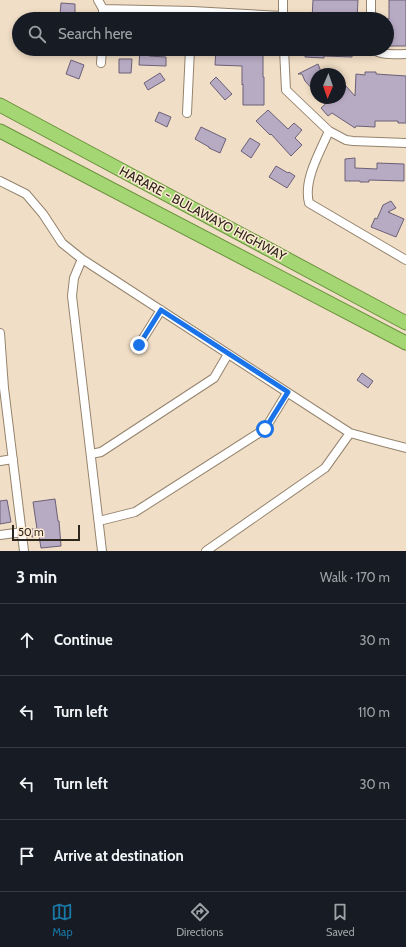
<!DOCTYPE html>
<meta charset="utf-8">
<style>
body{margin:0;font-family:Cabin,sans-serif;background:#20242c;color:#f1f3f6}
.compass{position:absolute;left:310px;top:68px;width:36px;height:36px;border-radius:50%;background:#171b24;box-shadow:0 2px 6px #0003;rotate:182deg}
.scale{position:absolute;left:12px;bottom:10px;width:68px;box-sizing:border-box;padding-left:4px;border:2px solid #2d261d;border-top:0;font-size:11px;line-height:14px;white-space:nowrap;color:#2d261d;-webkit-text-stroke:3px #feebd3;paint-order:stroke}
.stop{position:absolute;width:12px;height:12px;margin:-9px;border:3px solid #1a73e8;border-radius:50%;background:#fff}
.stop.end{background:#1a73e8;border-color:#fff;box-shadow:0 1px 4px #0008}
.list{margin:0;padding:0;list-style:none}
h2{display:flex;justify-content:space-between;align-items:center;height:52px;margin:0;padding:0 16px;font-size:17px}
h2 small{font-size:13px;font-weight:400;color:#9ea1a6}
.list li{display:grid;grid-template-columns:26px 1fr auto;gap:12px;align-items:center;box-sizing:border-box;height:72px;padding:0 16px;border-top:1px solid #363941}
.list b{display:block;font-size:15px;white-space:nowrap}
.list em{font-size:13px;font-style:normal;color:#9ea1a6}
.icon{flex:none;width:22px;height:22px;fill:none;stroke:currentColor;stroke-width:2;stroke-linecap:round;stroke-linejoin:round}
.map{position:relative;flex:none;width:406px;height:551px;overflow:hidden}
.search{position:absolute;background:#171b24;box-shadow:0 2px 6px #0003;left:12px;right:12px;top:12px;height:44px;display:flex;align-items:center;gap:10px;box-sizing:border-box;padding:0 14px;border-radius:22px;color:#9ea1a6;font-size:15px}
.sheet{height:340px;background:#171b24}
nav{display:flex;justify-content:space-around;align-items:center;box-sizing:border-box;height:56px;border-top:1px solid #363941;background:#171b24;font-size:11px;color:#9ea1a6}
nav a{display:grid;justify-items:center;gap:2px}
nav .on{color:#1978a5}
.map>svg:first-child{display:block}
.building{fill:#b7aac3;stroke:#6b6077}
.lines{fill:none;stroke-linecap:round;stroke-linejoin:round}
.minor-casing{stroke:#94836d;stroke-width:10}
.trunk-casing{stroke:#6b923e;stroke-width:15}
.minor{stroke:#fff;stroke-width:8}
.trunk{stroke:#a4d673;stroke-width:13}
.route{stroke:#1a73e8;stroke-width:5}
.labels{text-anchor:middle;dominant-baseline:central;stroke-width:3;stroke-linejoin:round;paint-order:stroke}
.street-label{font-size:13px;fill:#2d261d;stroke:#feebd3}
</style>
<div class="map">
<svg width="406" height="551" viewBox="0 0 406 551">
<rect width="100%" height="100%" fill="#f1dec6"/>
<path class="building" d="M313 0H358L357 19H312Z
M389 0H406V46H389V28H387V19H389Z
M61 3 75 4V15H60Z
M140 49H150L149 56 166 57V66L139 65Z
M216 49H263V77H264V105H243V84L242 85V66L215 65Z
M305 49H353L352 57 324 56V58L305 57Z
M119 59H132L131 73H119Z
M71 60 84 65 79 79 66 74Z
M318 64 322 74H316V93L305 81 302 74H298Z
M365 72H376V74L406 76V123H398V121H375V127L356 126 355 128 332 113 328 116 321 108 332 98H340V90L345 85 355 96 356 74 365 75Z
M160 73 165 80 148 90 144 83Z
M216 77 232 94 225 100 210 83Z
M268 110 288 129 294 123 302 130 295 138 302 145 291 156 271 134 270 135 256 121Z
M159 112 171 117 167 127 155 121Z
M201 127 226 139 220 153 209 148V147L195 139Z
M250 138 260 144 251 158 241 151Z
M355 158V168L377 169V163L404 164V181L369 180V182H360V181H345V159Z
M276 166 288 173 289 172 295 176 287 188 269 177Z
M391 201 396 208 388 212 404 219 396 237 371 227 375 218 377 219 383 205Z
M362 373 373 381 368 388 357 380Z
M55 499 58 521H59L61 546 41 548 39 536 32 537 31 529H37L33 502Z
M7 500 11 522 0 524V501Z"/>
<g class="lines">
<defs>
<path id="minor" d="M98 0 103 9 192 11 282 16
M103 19V9
M283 19V0
M371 19V0
M284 49 286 90 329 131 346 140 353 141 406 143
M373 49C381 56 395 54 406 54
M101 63 102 49
M187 113 190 49
M329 131C320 152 303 180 309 203L406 260
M0 181 26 194 43 214 62 243 82 259 350 433 383 442 406 448
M82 259 74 278 72 296 102 551
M0 333 4 388 24 551
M139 345 161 310
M91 454 101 452 214 378 228 354
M0 461 13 459
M99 521 135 512 265 429 287 393
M0 535 22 532
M206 551 325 468 350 433"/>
<path id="trunk" d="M0 105 406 323
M0 131 406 343"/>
</defs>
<use href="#minor" class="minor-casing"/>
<use href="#trunk" class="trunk-casing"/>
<use href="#minor" class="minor"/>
<use href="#trunk" class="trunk"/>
</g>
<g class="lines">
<path class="route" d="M139 345 161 310 288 392 265 429"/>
</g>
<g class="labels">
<g class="street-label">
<text transform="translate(203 213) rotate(28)">HARARE - BULAWAYO HIGHWAY</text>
</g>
</g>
</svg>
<svg class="compass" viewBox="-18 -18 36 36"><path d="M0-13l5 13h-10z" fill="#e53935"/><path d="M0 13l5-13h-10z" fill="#9ea1a6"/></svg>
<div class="scale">50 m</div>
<div class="stop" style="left:265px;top:429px"></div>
<div class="stop end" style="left:139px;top:345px"></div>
<div class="search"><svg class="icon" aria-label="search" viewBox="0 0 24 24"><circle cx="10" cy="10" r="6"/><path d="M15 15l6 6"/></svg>Search here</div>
</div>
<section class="sheet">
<h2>3 min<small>Walk · 170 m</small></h2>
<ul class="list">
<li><svg class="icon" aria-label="ahead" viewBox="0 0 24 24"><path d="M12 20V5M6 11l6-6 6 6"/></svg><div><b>Continue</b></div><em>30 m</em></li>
<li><svg class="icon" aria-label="left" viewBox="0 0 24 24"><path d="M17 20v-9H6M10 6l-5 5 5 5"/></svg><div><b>Turn left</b></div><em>110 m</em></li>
<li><svg class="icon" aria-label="left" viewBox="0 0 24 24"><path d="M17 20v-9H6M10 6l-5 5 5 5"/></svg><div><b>Turn left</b></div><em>30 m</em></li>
<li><svg class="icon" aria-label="arrive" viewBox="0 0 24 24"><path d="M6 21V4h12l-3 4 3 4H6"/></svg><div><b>Arrive at destination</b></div></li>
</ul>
</section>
<nav>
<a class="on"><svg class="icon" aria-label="map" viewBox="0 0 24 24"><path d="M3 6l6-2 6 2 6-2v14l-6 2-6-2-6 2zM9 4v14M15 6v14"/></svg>Map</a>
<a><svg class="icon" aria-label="directions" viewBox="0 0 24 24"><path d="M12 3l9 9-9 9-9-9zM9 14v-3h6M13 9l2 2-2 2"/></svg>Directions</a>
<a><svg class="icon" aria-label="saved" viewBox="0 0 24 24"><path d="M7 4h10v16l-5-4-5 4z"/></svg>Saved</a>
</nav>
